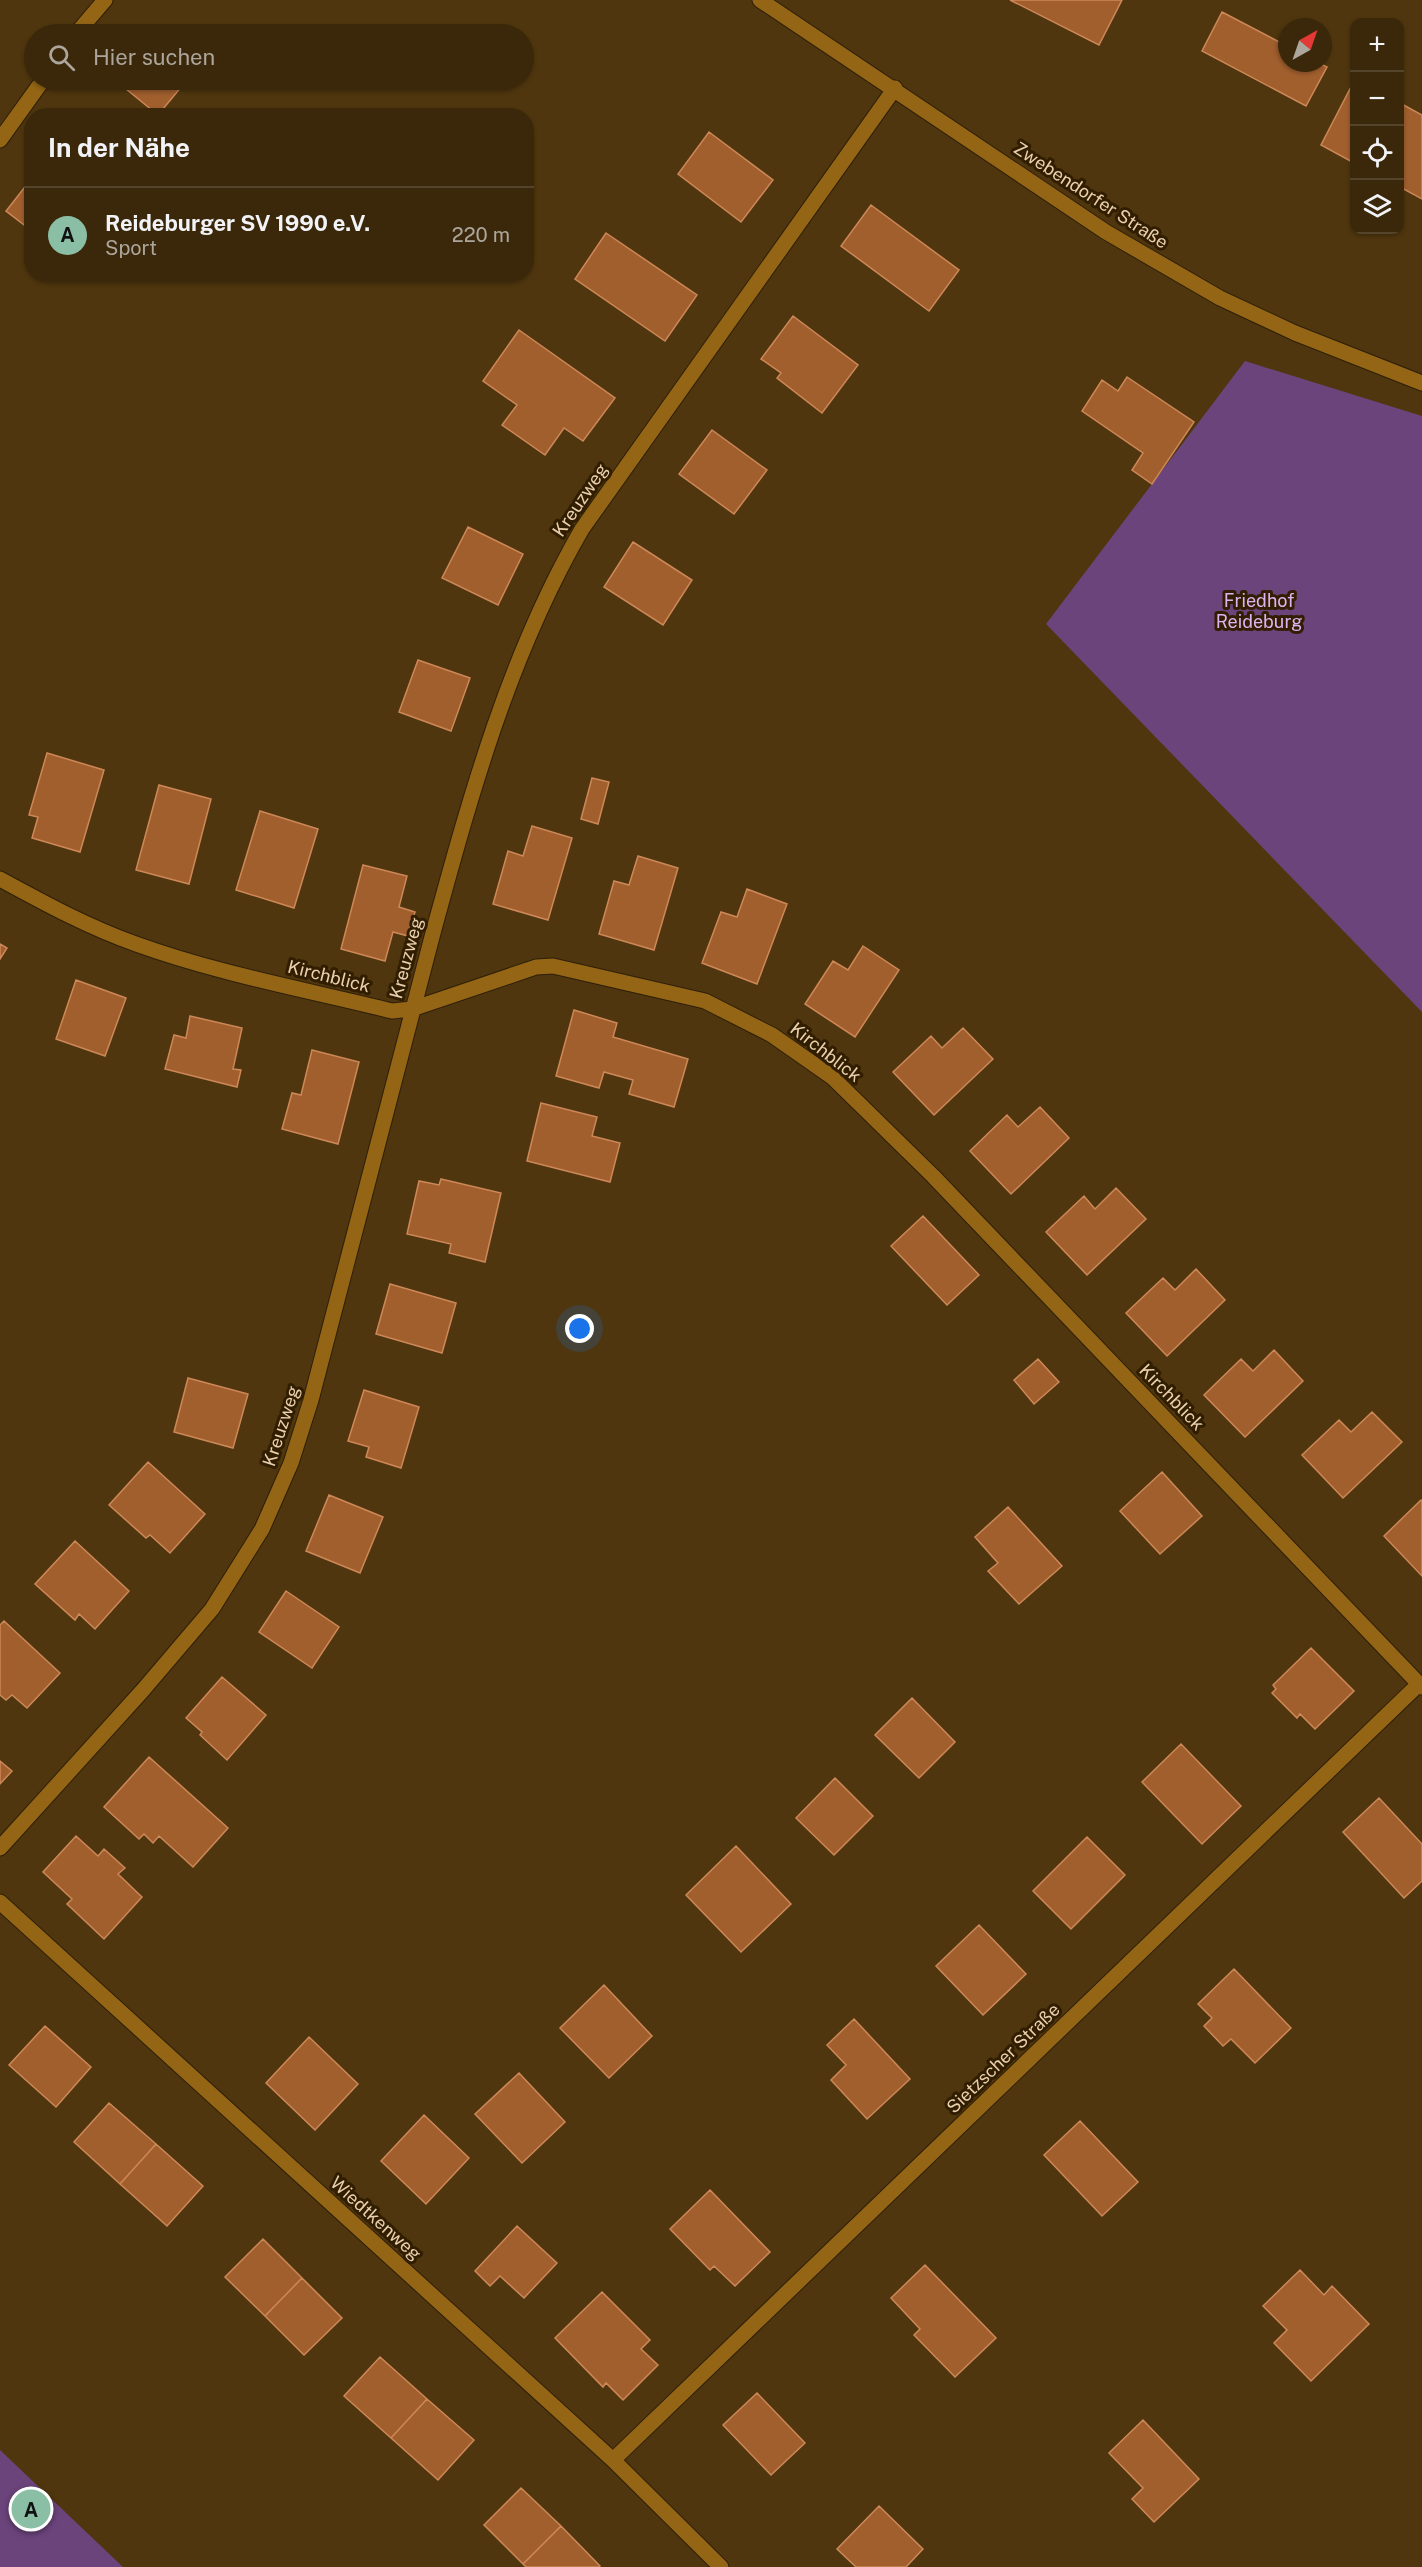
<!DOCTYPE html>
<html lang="de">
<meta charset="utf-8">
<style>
body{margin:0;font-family:"Public Sans",sans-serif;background:#423013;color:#f1f3f6}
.controls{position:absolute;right:18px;top:18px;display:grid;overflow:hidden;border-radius:12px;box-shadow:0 2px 4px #0004}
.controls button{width:54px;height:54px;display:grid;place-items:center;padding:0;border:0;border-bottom:2px solid #54442b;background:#3b280a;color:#f1f3f6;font:30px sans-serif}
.compass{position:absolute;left:1278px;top:18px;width:54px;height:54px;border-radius:50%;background:#3b280a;box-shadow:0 2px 4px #0004;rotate:40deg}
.you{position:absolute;left:580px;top:1329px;width:21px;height:21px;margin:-15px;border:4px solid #fff;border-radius:50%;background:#1a73e8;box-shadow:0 0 0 9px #1a73e833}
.badge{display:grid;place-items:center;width:39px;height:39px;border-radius:50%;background:#8abfa5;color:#111;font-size:20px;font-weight:700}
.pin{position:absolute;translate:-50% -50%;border:3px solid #fff;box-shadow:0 2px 6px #0006}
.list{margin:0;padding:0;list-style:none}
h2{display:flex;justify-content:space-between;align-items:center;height:78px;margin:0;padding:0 24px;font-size:26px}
h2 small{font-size:20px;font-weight:400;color:#aca69c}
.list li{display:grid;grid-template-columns:39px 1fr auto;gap:18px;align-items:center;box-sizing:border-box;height:96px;padding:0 24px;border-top:2px solid #54442b}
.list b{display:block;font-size:22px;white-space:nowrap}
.list p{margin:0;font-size:20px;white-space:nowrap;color:#aca69c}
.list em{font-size:20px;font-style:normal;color:#aca69c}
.icon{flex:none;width:33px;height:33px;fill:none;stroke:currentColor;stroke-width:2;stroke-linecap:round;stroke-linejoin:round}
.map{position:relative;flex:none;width:1422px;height:2567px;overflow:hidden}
.search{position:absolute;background:#3b280a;box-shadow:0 2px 4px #0004;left:24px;top:24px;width:510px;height:66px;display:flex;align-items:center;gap:15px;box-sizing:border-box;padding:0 21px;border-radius:33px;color:#aca69c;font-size:22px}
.panel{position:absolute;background:#3b280a;box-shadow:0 2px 4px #0004;left:24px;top:108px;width:510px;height:174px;border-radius:24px}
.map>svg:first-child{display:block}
.green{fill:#6b447c}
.building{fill:#a15f2e;stroke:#ce8858;stroke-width:1.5}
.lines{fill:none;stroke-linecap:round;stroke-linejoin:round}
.street-casing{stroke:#2e1f08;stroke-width:17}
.street{stroke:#936515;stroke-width:15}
.labels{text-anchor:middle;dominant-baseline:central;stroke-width:6;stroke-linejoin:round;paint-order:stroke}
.street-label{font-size:18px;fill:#e9cfad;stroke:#311e00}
.park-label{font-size:18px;fill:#deb3f1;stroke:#311e00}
</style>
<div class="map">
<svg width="1422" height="2567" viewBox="0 0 1422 2567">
<rect width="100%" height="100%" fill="#4f360e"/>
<path class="green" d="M1245 361 1422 416V1012L1046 624Z
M0 2450 123 2567H0Z"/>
<path class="building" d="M1010 0H1122L1099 45Z
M1222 12 1287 46V63H1319L1327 67 1306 106 1202 51Z
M115 80H187L158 115Z
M1354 81V163L1321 145Z
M1400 103 1422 115V199L1400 187Z
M709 132 773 180 741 222 678 174Z
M32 178V231L6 211Z
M871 205 959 270 929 311 841 246Z
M606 233 697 295 665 341 575 279Z
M793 316 858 365 822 413 777 378 781 373 761 359Z
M519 330 615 398 583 441 564 428 545 455 502 425 517 405 483 381Z
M1127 377 1194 422 1152 484 1132 470 1143 453 1082 411 1102 380 1118 391Z
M712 430 767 470 734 514 679 474Z
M468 527 523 554 498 605 442 578Z
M633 542 692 580 663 625 604 587Z
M418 660 470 678 451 731 399 712Z
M47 753 104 770 80 852 32 838 38 817 29 815Z
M592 778 609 782 598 824 581 819Z
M159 785 211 799 189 884 136 870Z
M260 811 318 829 294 908 236 890Z
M532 826 572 838 548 920 493 904 508 851 523 856Z
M638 856 678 868 654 950 599 934 614 881 629 885Z
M363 865 407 876 399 907 415 912 408 936 393 932 385 961 341 949Z
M747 889 787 904 757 984 702 963 721 912 737 917Z
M0 944 7 948 0 959Z
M863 946 899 970 855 1037 805 1004 833 961 848 970Z
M76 980 126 998 105 1056 56 1039Z
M574 1010 617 1023 613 1037 688 1059 674 1107 629 1094 633 1080 604 1072 599 1088 556 1076Z
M190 1016 242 1028 233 1069 241 1070 237 1087 165 1069 174 1035 186 1038Z
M963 1028 993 1059 934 1115 893 1072 931 1036 942 1048Z
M312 1050 359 1062 338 1144 282 1129 292 1093 301 1095Z
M541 1103 597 1117 592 1136 620 1143 610 1182 527 1161Z
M1040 1107 1069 1138 1011 1194 970 1151 1007 1115 1018 1127Z
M441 1179 501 1193 485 1262 449 1253 451 1244 407 1234 419 1181 439 1185Z
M1116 1188 1146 1219 1087 1275 1046 1232 1084 1196 1095 1209Z
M923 1216 979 1275 947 1305 891 1246Z
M1196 1269 1225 1300 1167 1356 1126 1313 1163 1278 1175 1290Z
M390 1284 456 1303 442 1353 376 1334Z
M1274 1350 1303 1381 1245 1437 1204 1395 1241 1359 1253 1371Z
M1038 1359 1059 1382 1034 1404 1014 1380Z
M188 1378 248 1394 233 1448 174 1432Z
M364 1390 419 1407 401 1468 366 1457 369 1447 348 1441Z
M1372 1412 1402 1442 1343 1498 1302 1455 1339 1420 1351 1432Z
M148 1462 205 1514 170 1553 150 1535 146 1538 109 1505Z
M1162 1472 1202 1516 1160 1554 1120 1511Z
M329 1495 383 1517 360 1573 306 1551Z
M1421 1500 1422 1501V1576L1384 1536Z
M1008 1507 1062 1566 1019 1604 988 1571 998 1563 975 1537Z
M75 1541 129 1591 95 1629 79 1614 75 1620 35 1584Z
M286 1591 339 1627 312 1668 259 1632Z
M4 1621 60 1673 27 1708 12 1695 6 1700 0 1695V1625Z
M1311 1648 1354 1691 1315 1729 1300 1714 1297 1718 1272 1693 1276 1689 1273 1685Z
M222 1677 266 1715 227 1760 200 1735 202 1732 186 1718Z
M912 1698 955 1742 919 1778 875 1735Z
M1181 1744 1241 1806 1202 1844 1142 1782Z
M149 1757 228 1828 193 1867 159 1836 153 1843 144 1834 139 1839 104 1807Z
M0 1761 12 1771 0 1784Z
M835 1778 873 1816 834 1855 796 1818Z
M1379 1798 1422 1844V1881L1404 1898 1343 1832Z
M76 1836 98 1856 104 1849 125 1868 118 1874 142 1897 104 1939 67 1904 72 1899 43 1872Z
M1087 1837 1125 1875 1071 1929 1033 1891Z
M736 1846 791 1904 741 1952 686 1895Z
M979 1925 1026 1974 983 2015 936 1966Z
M1234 1969 1291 2028 1255 2063 1231 2039 1223 2046 1204 2026 1212 2018 1198 2004Z
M604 1985 652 2036 609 2078 560 2028Z
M854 2019 910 2079 867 2119 831 2080 846 2065 827 2045Z
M45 2026 91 2067 56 2107 9 2065Z
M309 2037 358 2084 315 2130 266 2083Z
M519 2073 565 2122 522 2163 475 2114Z
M109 2103 156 2144 120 2184 74 2142Z
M424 2115 469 2158 426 2204 381 2161Z
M1080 2121 1138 2182 1102 2216 1044 2155Z
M156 2144 203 2186 167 2226 120 2184Z
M710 2190 770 2252 735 2286 714 2266 710 2270 670 2229Z
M517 2226 557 2263 524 2298 500 2276 490 2286 475 2271Z
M263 2239 302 2278 265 2316 225 2277Z
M925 2265 996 2338 955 2377 914 2335 920 2329 891 2298Z
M1300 2270 1324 2295 1332 2286 1369 2324 1311 2381 1274 2343 1287 2330 1263 2306Z
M302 2278 342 2318 304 2355 265 2316Z
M602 2292 650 2340 641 2349 658 2365 623 2400 606 2383 603 2387 555 2338Z
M380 2357 427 2399 391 2438 344 2396Z
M757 2393 805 2443 771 2475 723 2425Z
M427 2399 474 2440 438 2480 391 2438Z
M1143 2420 1199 2479 1154 2522 1132 2499 1143 2488 1109 2453Z
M521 2488 561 2526 523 2564 484 2525Z
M879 2506 923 2549 906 2567H856L837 2549Z
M561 2526 600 2566 599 2567H526L523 2564Z"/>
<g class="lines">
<defs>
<path id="street" d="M760 0 1106 232 1220 298 1295 333 1422 383
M76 34 105 0
M0 140 43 80
M0 879C44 903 88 927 136 944 219 974 307 990 392 1011L412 1009 536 967 553 966 705 1001 772 1035 832 1077 933 1176 1422 1687
M0 1848 143 1690 212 1609 262 1529 291 1463 311 1400C352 1244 391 1088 433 933 471 794 509 655 582 529L895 88
M0 1902 613 2460 721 2567
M613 2460 1419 1684"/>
</defs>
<use href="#street" class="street-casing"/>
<use href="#street" class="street"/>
</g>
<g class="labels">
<g class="street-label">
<text transform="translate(1091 195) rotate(33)">Zwebendorfer Straße</text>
<text transform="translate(580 500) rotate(-56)">Kreuzweg</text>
<text transform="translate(406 958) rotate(-75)">Kreuzweg</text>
<text transform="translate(329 976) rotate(14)">Kirchblick</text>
<text transform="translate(826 1052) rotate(38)">Kirchblick</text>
<text transform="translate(1172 1397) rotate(46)">Kirchblick</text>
<text transform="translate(281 1426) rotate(-72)">Kreuzweg</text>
<text transform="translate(1003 2058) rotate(-44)">Sietzscher Straße</text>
<text transform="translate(376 2218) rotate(42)">Wiedtkenweg</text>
</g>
<g class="park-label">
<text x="1259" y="600">Friedhof<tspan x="1259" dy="21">Reideburg</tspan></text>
</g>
</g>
</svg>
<div class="controls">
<button>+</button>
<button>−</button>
<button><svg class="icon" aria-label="locate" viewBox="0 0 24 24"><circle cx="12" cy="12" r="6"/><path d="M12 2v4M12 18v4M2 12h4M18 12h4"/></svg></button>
<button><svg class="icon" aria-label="layers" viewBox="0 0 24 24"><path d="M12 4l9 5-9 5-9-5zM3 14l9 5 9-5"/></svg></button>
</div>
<svg class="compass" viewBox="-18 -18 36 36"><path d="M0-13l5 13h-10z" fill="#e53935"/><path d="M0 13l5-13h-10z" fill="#aca69c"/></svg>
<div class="you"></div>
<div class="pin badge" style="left:31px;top:2509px">A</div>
<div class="search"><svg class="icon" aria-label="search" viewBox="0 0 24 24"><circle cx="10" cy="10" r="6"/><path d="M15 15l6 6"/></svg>Hier suchen</div>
<section class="panel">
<h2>In der Nähe<small></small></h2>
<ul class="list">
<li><span class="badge">A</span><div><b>Reideburger SV 1990 e.V.</b><p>Sport</p></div><em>220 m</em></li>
</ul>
</section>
</div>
